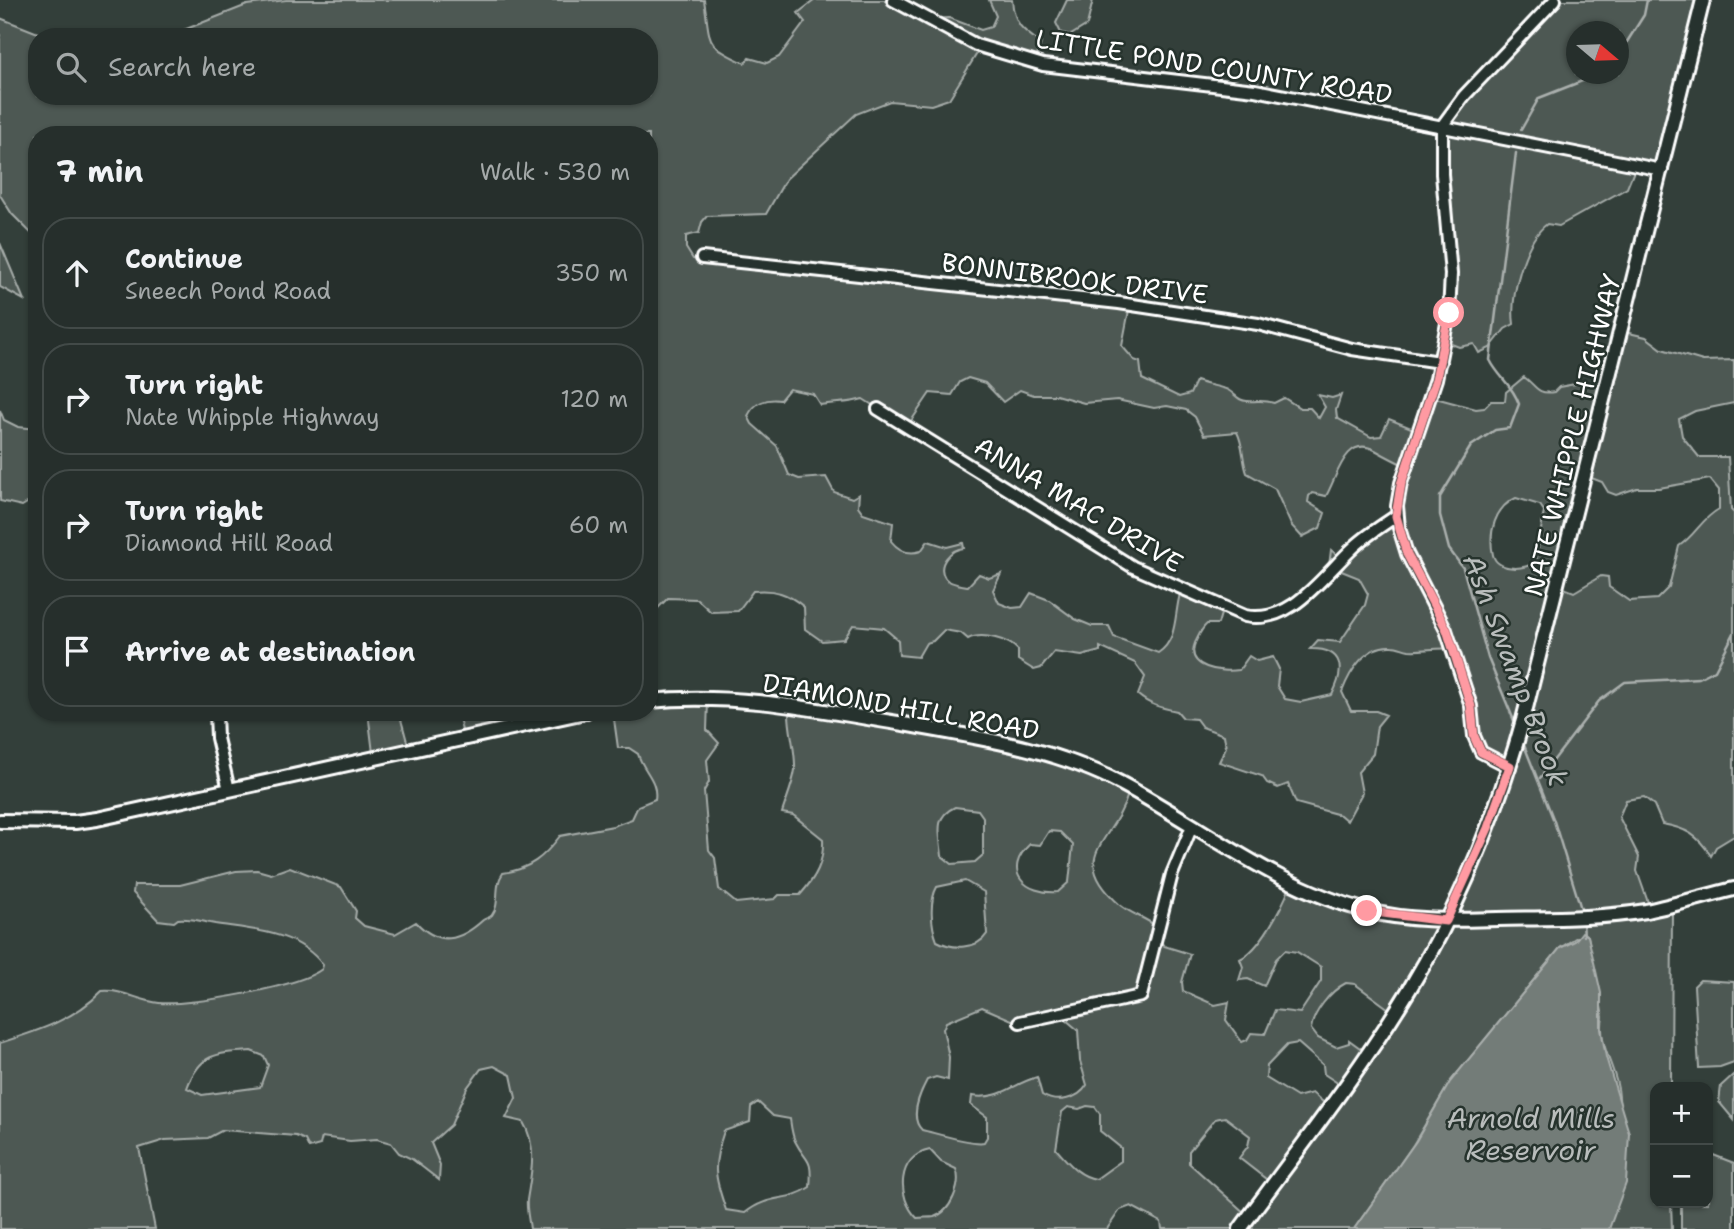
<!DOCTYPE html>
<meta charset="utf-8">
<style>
body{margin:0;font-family:"Shantell Sans",sans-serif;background:#323b38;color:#f1f3f6}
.controls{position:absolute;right:21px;bottom:21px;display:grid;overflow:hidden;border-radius:14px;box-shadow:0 2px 5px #0004}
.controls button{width:63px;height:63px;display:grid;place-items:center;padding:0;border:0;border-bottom:2px solid #424a48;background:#262f2c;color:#f1f3f6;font:35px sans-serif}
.compass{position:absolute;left:1566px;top:21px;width:63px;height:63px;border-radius:50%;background:#262f2c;box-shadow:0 2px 5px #0004;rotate:109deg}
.stop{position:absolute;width:21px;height:21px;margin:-16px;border:5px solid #ff9aa2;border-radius:50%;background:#fff}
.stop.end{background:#ff9aa2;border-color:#fff;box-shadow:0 2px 7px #0008}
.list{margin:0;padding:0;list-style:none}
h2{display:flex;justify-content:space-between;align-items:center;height:91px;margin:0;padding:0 28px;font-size:30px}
h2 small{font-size:23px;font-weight:400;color:#a4a9a9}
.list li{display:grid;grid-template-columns:46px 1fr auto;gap:21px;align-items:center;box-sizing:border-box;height:112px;margin:0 14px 14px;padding:0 14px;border:2px solid #424a48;border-radius:28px}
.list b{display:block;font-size:26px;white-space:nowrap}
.list p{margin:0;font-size:23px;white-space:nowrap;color:#a4a9a9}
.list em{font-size:23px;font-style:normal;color:#a4a9a9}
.icon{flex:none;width:38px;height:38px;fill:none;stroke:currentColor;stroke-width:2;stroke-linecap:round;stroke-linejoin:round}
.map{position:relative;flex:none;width:1734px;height:1229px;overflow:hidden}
.search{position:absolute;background:#262f2c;box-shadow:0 2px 5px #0004;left:28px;top:28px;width:630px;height:77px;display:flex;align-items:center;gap:18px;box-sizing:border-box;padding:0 24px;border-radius:28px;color:#a4a9a9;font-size:26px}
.panel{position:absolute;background:#262f2c;box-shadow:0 2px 5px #0004;left:28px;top:126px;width:630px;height:595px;border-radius:28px}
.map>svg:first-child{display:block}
.green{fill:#4d5853;stroke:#a6aca9;stroke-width:2;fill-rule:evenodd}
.water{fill:#737b78;stroke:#abb0ae;stroke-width:2}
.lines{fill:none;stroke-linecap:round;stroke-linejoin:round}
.stream{stroke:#abb0ae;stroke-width:2.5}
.minor-casing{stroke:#fff;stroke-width:16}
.major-casing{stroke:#fff;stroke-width:18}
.minor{stroke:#26332d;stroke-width:10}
.major{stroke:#26332d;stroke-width:12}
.route{stroke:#ff9aa2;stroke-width:9}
.labels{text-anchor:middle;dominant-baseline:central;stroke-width:5;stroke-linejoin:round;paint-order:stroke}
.street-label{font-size:26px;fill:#fff;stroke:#26332d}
.water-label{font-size:28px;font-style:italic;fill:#b9bdbc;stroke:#26332d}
</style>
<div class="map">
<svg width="1734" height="1229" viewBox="0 0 1734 1229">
<rect width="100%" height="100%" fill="#333f3a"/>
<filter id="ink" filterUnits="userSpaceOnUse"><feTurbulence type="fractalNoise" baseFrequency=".0143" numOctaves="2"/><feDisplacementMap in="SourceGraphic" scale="14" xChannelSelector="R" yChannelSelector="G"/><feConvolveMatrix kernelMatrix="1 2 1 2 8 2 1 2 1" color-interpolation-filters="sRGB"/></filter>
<g filter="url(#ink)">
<path class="green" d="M286 0H704C711 41 703 45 745 63L749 58 767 63 779 57 805 22 798 13 815 0H892L928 19 949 18 981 30 991 27 996 16 989 0H1012C1014 24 1022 30 1041 43L1035 63 981 47 949 99 931 105 890 101 856 114 786 179 766 214 707 216 702 222 699 233 686 236V248L693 259 1130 305 1122 346 1134 360 1140 362 1142 379 1179 397 1190 394 1196 381C1206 385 1219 386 1228 390 1235 394 1238 401 1247 401 1258 402 1262 399 1274 403L1284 398 1300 408H1310L1319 418 1325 407 1318 395 1332 398 1341 395 1336 410 1337 418 1371 437 1381 436 1389 419 1416 430 1428 396 1476 409 1484 408 1491 401H1505L1506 392 1524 377C1536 385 1536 395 1554 392L1559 387 1586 382 1604 388 1620 331 1646 337 1662 349 1703 361 1734 360V403L1695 411 1679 419 1682 436 1699 457H1728L1731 510 1734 513V836L1716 847 1711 856C1698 835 1686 828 1662 824L1654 805 1644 797 1626 800 1619 817 1639 857 1637 871 1649 905 1672 906 1671 1087H1655V1203H1671L1672 1229H1609C1612 1190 1622 1135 1619 1097 1618 1069 1597 1047 1603 1017L1588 936 1577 937 1560 948 1450 1082 1413 1145 1354 1229H1162L1161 1222 1131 1206 1120 1210 1107 1229H530C529 1220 526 1209 527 1200 531 1174 538 1147 523 1122L506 1118 516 1098 511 1075 494 1066 481 1069 467 1088 451 1125 431 1143 440 1165 439 1180 412 1159 399 1153 391 1143 377 1139 350 1141 322 1137 320 1145 309 1148 305 1140 296 1136 223 1130 208 1138 165 1140 139 1148 155 1229H0V1043C38 1031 74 1020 102 991 122 989 139 1001 159 1003 190 1006 299 987 322 969L323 965C297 931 254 930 215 924 199 921 196 918 178 919L174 922 158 920 133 893 134 885H180L236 871 257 870 271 874 290 867 341 887 356 911 355 918 364 926 395 934 416 922C439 947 460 941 483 920 486 918 490 918 492 915 501 904 493 887 503 873 530 869 544 857 560 836L613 826 632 819 638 806 655 799C658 780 643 771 638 754L629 748H618L613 712H649V701H708L707 730 719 743 707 760 709 782 704 791 709 850 715 858 719 889 736 903 775 899 779 895H800C816 877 824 863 823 839L793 815 782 813C786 800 793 784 795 770 796 748 788 730 789 709L926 731 1076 765 1129 791C1115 843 1064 855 1120 905 1131 914 1146 918 1157 927L1156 935 1164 946 1190 954 1182 982 1183 991 1215 1005 1229 1002 1226 1020 1242 1042 1247 1040 1251 1033 1265 1034 1275 1010 1300 1013 1321 981V967L1297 952 1285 950 1276 959 1264 986 1248 979 1239 980 1243 967 1240 959C1260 950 1282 907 1290 887L1444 922 1508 767 1481 750 1453 649C1438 647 1424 651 1409 650 1403 649 1398 646 1392 646 1366 644 1350 671 1342 692L1351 711H1376L1386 715 1377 726 1373 754 1358 772 1362 793 1347 821 1340 815 1296 803 1288 784 1278 788 1267 783 1262 776 1219 762 1226 747 1224 735 1202 727 1196 719 1183 718 1177 711C1162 708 1149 705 1138 695L1145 677 1135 663 1100 647V651L1082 656 1054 652 1041 668 1034 670 1018 660V650C1008 639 982 632 968 639L961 633 944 630 933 641 926 643 918 657 899 655 898 640 884 628 853 625 844 639 822 641 805 629 804 607C788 593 774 589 753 591L738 611 711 612 697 599 668 598 649 617V135H37V239L12 214 0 195V18L43 35 77 37H37V96H649V37H166L247 5ZM968 378 985 383 1003 402 1020 390 1034 395H1056L1084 403 1117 400 1154 408 1167 406 1186 410 1195 417 1204 435 1237 432C1244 446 1242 459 1247 473L1275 489 1291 525 1302 537 1320 528 1325 513 1308 502 1309 496 1312 493 1326 496C1337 478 1345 434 1375 450 1384 455 1393 460 1404 465L1392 516 1338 556 1331 550 1329 566 1359 578 1368 594 1365 605 1340 642 1318 640 1310 649C1344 648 1345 670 1332 695L1301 702 1285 699 1277 686 1279 669 1273 657 1257 661 1249 656 1239 670C1221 673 1185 668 1195 643 1199 635 1201 629 1207 624H1218L1223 607 1183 592 1180 594C1174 615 1178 640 1158 653L1114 637 1109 626H1092L1075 619 1049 600 1031 593 1022 607 1012 608 999 603 993 590 1001 574 989 578 979 574 968 586C961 585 949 584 945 578 936 564 951 549 964 548L963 543 947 547 928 541 921 551C909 555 899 551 891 541L893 523 863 513 858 506 859 494 852 498 834 492 826 477 799 479 789 475 777 446 752 424 748 416C754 403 766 398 780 400L789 389 813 394 820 405C835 402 848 404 863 399L907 427 930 393 952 395 960 382ZM1584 475 1602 482 1608 492 1616 495 1637 488H1659L1710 479 1719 490V509C1701 519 1696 535 1679 546L1669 587 1657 599 1629 601 1609 587 1608 577 1601 576 1574 592 1556 585ZM1516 498 1540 505 1544 511 1536 561C1526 571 1497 571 1493 555 1488 533 1495 507 1516 498ZM955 807 978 810 983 817V855L975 862 952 864 942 856C940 834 933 817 955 807ZM1049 831 1060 832 1073 845 1069 882 1058 892C1025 895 1001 871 1030 844L1040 845ZM965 881 984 892 987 934C977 950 952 949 937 941 931 926 929 901 937 887ZM1346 983 1355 984 1393 1012 1367 1053 1349 1040V1043L1336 1047 1318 1038 1311 1029C1313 1013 1330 991 1346 983ZM982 1007 1014 1021 1053 1009 1078 1030 1080 1061 1087 1085C1078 1100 1056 1104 1042 1095L1037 1077C1010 1085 1001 1100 972 1096L971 1105 987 1117V1137L984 1142C973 1145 935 1133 922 1130 909 1118 920 1093 927 1080L936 1077 948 1080 949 1057 943 1029 946 1022ZM1298 1043 1323 1065 1324 1074 1342 1086 1327 1105 1312 1093 1297 1097 1266 1078 1267 1066 1287 1045ZM251 1051 264 1056 268 1065 260 1087 202 1095 187 1088C200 1053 216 1053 251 1051ZM758 1102 773 1116 790 1119C791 1126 792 1135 795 1141 806 1163 813 1156 810 1187 787 1203 770 1193 745 1213L726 1210C714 1176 712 1166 724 1131L750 1122 751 1107ZM1087 1106 1095 1107 1100 1114V1131L1121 1148V1161L1096 1179C1078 1176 1069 1163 1056 1149L1062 1112 1068 1107 1079 1109ZM1225 1117 1250 1136 1248 1146 1239 1158 1271 1183 1246 1214 1189 1163V1151L1215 1119ZM930 1150 941 1162 956 1169C962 1184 951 1212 934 1217 929 1218 922 1217 917 1218 896 1197 897 1156 930 1150Z
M1067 0H1093L1087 25 1071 35 1061 33 1056 23Z
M1556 0H1700L1659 167 1636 166 1627 188 1559 226 1547 224C1524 241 1510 297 1514 324L1505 329 1490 348 1479 353 1474 344 1459 347 1441 340 1449 287 1441 127ZM1576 32H1618V74H1576Z
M0 243 24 300 0 287Z
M0 410 4 420 18 427 37 429V497L22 506 0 501Z
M368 712H399L409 749 373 753Z
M458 712H576L463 736Z
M1700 980 1734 982V1062L1720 1067 1699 1068 1694 986Z
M1734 1074V1120L1719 1102 1721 1086Z
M1708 1153 1734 1163V1229H1681V1203H1708Z"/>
<path class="water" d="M1582 932 1588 936 1601 993V1029L1606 1057 1629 1133 1626 1183 1609 1229H1354L1416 1141 1450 1082 1560 948 1575 941Z"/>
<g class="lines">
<path class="stream" d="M1618 56 1644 15 1647 0
M1521 130 1539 98 1600 74
M1516 153 1490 360C1499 378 1512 384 1519 404L1510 428 1495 430 1471 446 1440 497V515L1449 549 1463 568 1488 658 1517 728
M1522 740 1554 821 1582 912
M1540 778 1599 701 1625 682 1699 678 1715 670 1734 633
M1583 922 1584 936"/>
<defs>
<path id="minor" d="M893 0 976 45 1043 65 1255 90 1662 170
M702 258 1119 303 1258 324 1352 349 1440 362
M878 409 1133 567 1245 616C1291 625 1322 577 1352 549 1365 536 1382 526 1396 516
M216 712 217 738 229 790
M1510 767 1481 752 1474 736 1471 706 1446 630 1407 554 1399 528 1397 506 1401 483 1436 379 1449 313 1451 274 1442 174V126L1464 96 1555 0
M1020 1022 1141 996 1172 874 1192 826"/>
<path id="major" d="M649 701C737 692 823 711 909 725 980 738 1057 749 1122 784 1204 828 1276 888 1368 911 1412 922 1454 920 1498 919 1547 918 1597 919 1646 911 1675 905 1705 896 1734 889
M0 821 75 822 97 819 585 712
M1240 1229C1298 1150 1359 1073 1409 990 1460 906 1497 814 1523 720L1703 0"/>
</defs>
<use href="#minor" class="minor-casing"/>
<use href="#major" class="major-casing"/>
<use href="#minor" class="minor"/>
<use href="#major" class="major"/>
</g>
</g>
<g class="lines" filter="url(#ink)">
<path class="route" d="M1367 911 1446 921 1488 828 1510 766 1481 752 1474 736 1471 706 1447 630 1407 554 1396 516 1401 484 1436 379 1449 313"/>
</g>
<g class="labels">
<g class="street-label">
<text transform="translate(1214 66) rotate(9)">LITTLE POND COUNTY ROAD</text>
<text transform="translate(1075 278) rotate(7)">BONNIBROOK DRIVE</text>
<text transform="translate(1572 435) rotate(-76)">NATE WHIPPLE HIGHWAY</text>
<text transform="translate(1079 504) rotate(31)">ANNA MAC DRIVE</text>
<text transform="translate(901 706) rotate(10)">DIAMOND HILL ROAD</text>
</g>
<g class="water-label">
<text transform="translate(1516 670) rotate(69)">Ash Swamp Brook</text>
<text x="1531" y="1118">Arnold Mills<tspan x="1531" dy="32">Reservoir</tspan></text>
</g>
</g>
</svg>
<div class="controls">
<button>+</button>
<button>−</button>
</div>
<svg class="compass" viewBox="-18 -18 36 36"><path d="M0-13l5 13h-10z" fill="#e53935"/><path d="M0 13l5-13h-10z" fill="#a4a9a9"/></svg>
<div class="stop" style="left:1449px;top:313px"></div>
<div class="stop end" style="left:1367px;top:911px"></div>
<div class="search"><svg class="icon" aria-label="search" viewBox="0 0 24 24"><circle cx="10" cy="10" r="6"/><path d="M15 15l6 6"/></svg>Search here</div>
<section class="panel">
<h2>7 min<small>Walk · 530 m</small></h2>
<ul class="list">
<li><svg class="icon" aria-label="ahead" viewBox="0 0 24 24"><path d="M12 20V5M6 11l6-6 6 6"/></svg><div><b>Continue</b><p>Sneech Pond Road</p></div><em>350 m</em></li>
<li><svg class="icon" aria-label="right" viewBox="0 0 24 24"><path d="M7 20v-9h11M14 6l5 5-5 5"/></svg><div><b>Turn right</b><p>Nate Whipple Highway</p></div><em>120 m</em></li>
<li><svg class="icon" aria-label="right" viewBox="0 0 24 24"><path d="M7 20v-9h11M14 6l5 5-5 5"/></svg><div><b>Turn right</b><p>Diamond Hill Road</p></div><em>60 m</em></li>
<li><svg class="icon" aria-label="arrive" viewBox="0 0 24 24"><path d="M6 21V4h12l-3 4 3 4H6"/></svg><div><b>Arrive at destination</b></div></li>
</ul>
</section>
</div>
